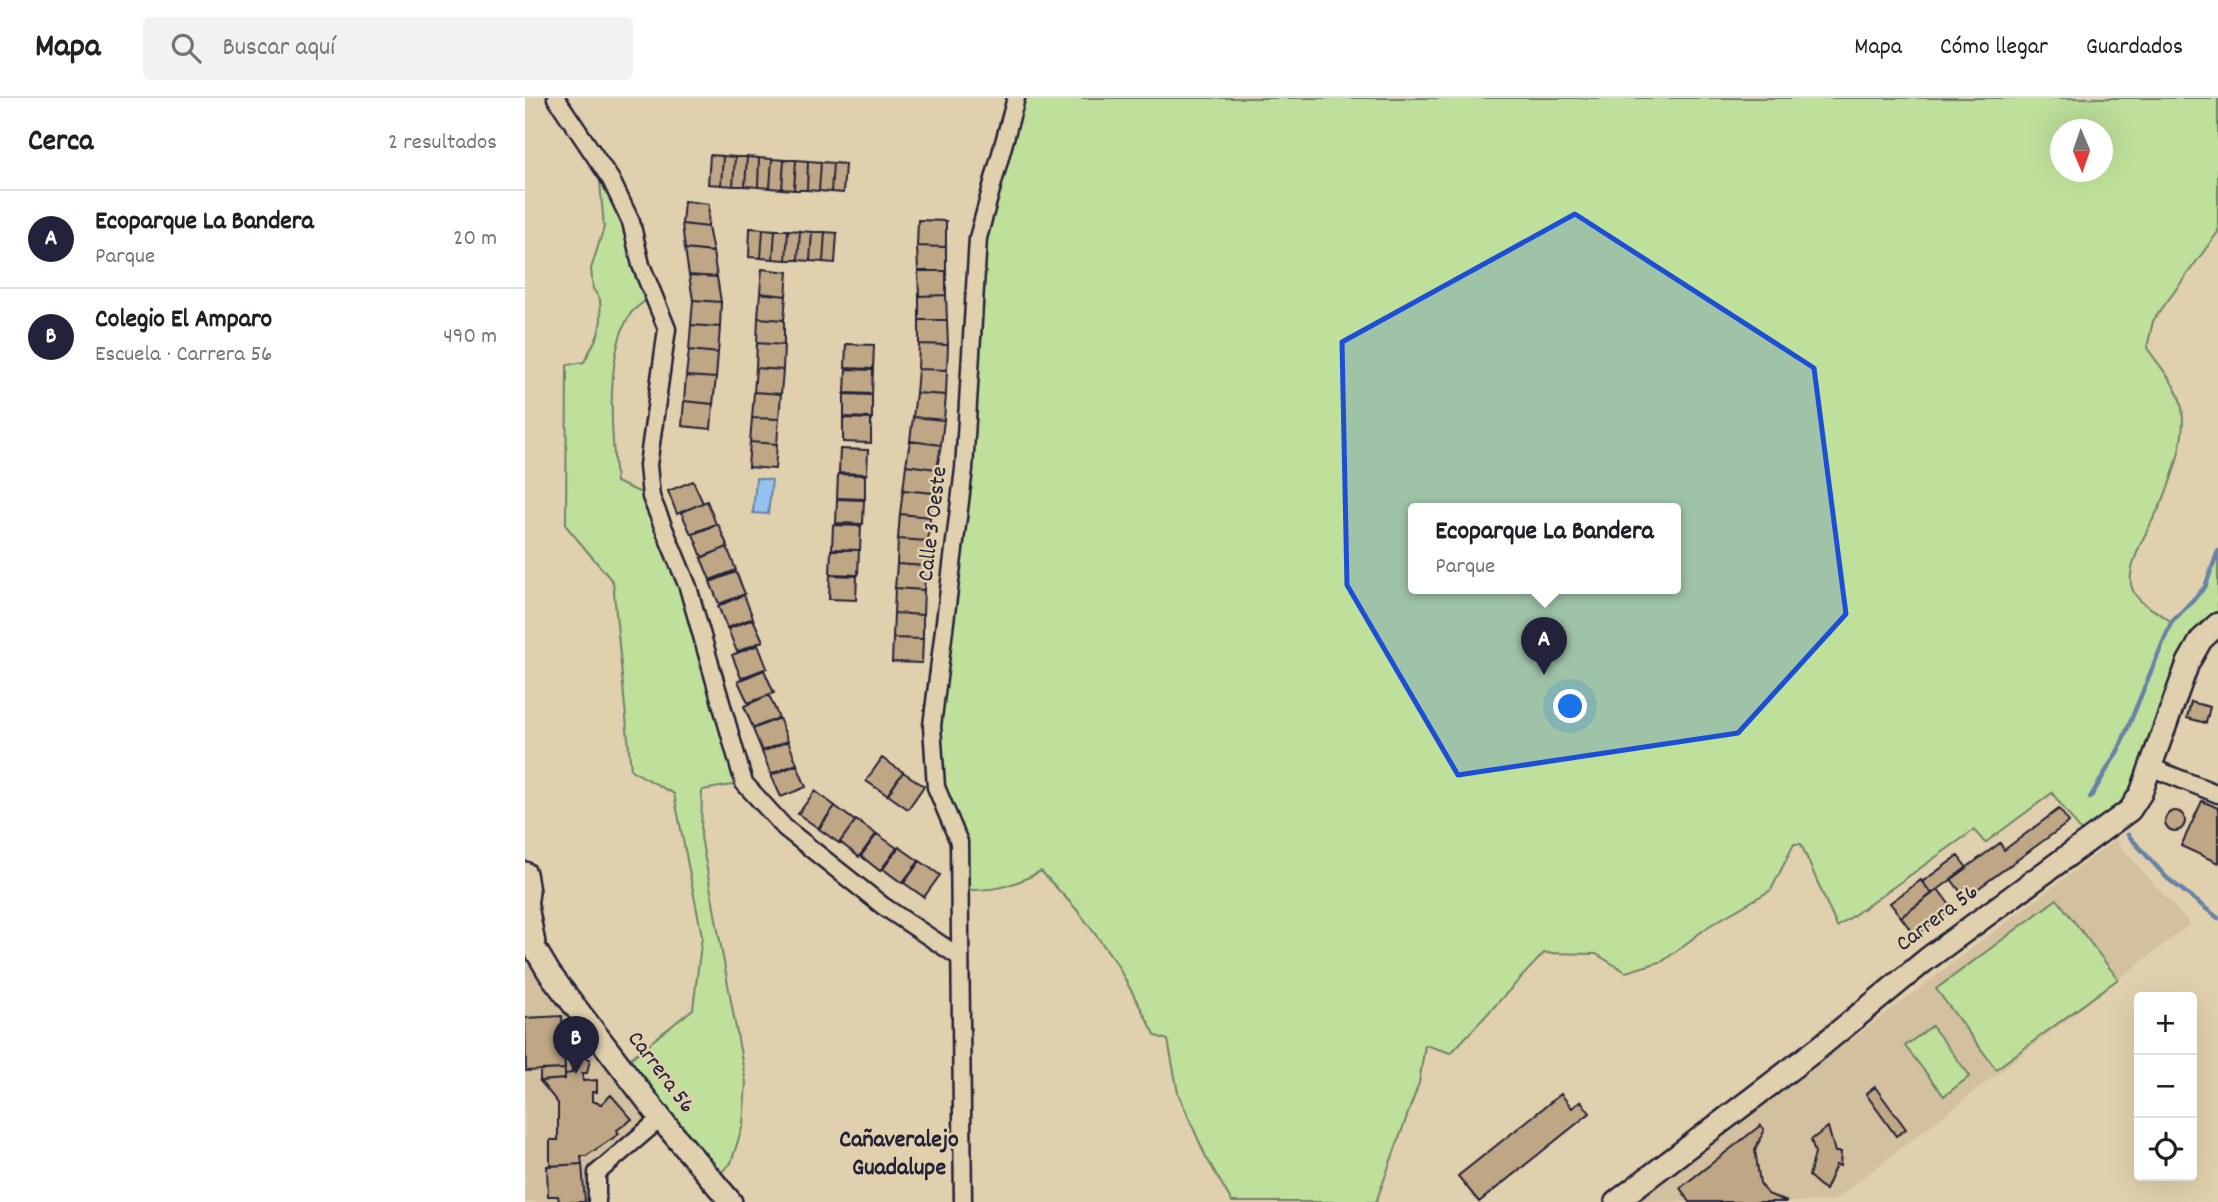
<!DOCTYPE html>
<html lang="es">
<meta charset="utf-8">
<style>
body{margin:0;font-family:Dekko,sans-serif;background:#f2f2f2;color:#202124}
.controls{position:absolute;right:21px;bottom:21px;display:grid;overflow:hidden;border-radius:7px;box-shadow:0 7px 28px #0002}
.controls button{width:63px;height:63px;display:grid;place-items:center;padding:0;border:0;border-bottom:2px solid #e0e0e0;background:#fff;color:#202124;font:35px sans-serif}
.compass{position:absolute;left:1525px;top:21px;width:63px;height:63px;border-radius:50%;background:#fff;box-shadow:0 7px 28px #0002;rotate:178deg}
.you{position:absolute;left:1046px;top:609px;width:24px;height:24px;margin:-18px;border:5px solid #fff;border-radius:50%;background:#1a73e8;box-shadow:0 0 0 10px #1a73e833}
.badge{display:grid;place-items:center;width:46px;height:46px;border-radius:50%;background:#22223b;color:#fff;font-size:23px;font-weight:700}
.pin{position:absolute;translate:-50% -58px;filter:drop-shadow(0 2px 4px #0008)}
.pin::after{content:'';position:absolute;top:37px;width:24px;height:21px;background:inherit;clip-path:polygon(0 0,100% 0,50% 100%)}
.popup{position:absolute;left:883px;top:405px;width:273px;height:91px;box-sizing:border-box;display:grid;place-content:center;border-radius:7px;background:#fff;filter:drop-shadow(0 2px 5px #0005);font-size:23px;white-space:nowrap;color:#757577}
.popup b{font-size:26px;color:#202124}
.popup::after{content:'';position:absolute;left:50%;top:100%;margin-left:-14px;border:14px solid transparent;border-top-color:#fff}
.list{margin:0;padding:0;list-style:none}
h2{display:flex;justify-content:space-between;align-items:center;height:91px;margin:0;padding:0 28px;font-size:30px}
h2 small{font-size:23px;font-weight:400;color:#757577}
.list li{display:grid;grid-template-columns:46px 1fr auto;gap:21px;align-items:center;box-sizing:border-box;height:98px;padding:0 28px;border-top:2px solid #e0e0e0}
.list b{display:block;font-size:26px;white-space:nowrap}
.list p{margin:0;font-size:23px;white-space:nowrap;color:#757577}
.list em{font-size:23px;font-style:normal;color:#757577}
.icon{flex:none;width:38px;height:38px;fill:none;stroke:currentColor;stroke-width:2;stroke-linecap:round;stroke-linejoin:round}
.map{position:relative;flex:none;width:1693px;height:1104px;overflow:hidden}
header{display:flex;align-items:center;gap:42px;box-sizing:border-box;height:98px;padding:0 35px;background:#fff;border-bottom:2px solid #e0e0e0}
header strong{font-size:33px}
nav{display:flex;gap:38px;margin-inline-start:auto;font-size:24px}
.search{width:490px;height:63px;background:#f2f2f2;display:flex;align-items:center;gap:18px;box-sizing:border-box;padding:0 24px;border-radius:7px;color:#757577;font-size:26px}
main{display:flex}
aside{flex:1;background:#fff}
.map>svg:first-child{display:block}
.built{fill:#d3c09f}
.green{fill:#bee09a;stroke:#70816a;stroke-width:2;fill-rule:evenodd}
.water{fill:#94c2ef;stroke:#6682a7;stroke-width:2}
.lines{fill:none;stroke-linecap:round;stroke-linejoin:round}
.stream{stroke:#6682a7;stroke-width:4.5}
.building{fill:#bfa685;stroke:#22223b;stroke-width:2}
.street-casing{stroke:#22223b;stroke-width:21}
.secondary-casing{stroke:#22223b;stroke-width:26}
.street{stroke:#e1d0ad;stroke-width:16}
.secondary{stroke:#e1d0ad;stroke-width:21}
.marked{fill:#1d4ed8;fill-opacity:0.2;stroke:#1d4ed8;stroke-width:5;stroke-linejoin:round}
.labels{text-anchor:middle;dominant-baseline:central;stroke-width:5;stroke-linejoin:round;paint-order:stroke}
.street-label{font-size:23px;fill:#22223b;stroke:#e1d0ad}
.neighbourhood-label{font-size:24px;font-weight:bold;fill:#22223b;stroke:#e1d0ad}
</style>
<header>
<strong>Mapa</strong>
<div class="search"><svg class="icon" aria-label="search" viewBox="0 0 24 24"><circle cx="10" cy="10" r="6"/><path d="M15 15l6 6"/></svg>Buscar aquí</div>
<nav><a>Mapa</a><a>Cómo llegar</a><a>Guardados</a></nav>
</header>
<main>
<aside>
<h2>Cerca<small>2 resultados</small></h2>
<ul class="list">
<li><span class="badge">A</span><div><b>Ecoparque La Bandera</b><p>Parque</p></div><em>20 m</em></li>
<li><span class="badge">B</span><div><b>Colegio El Amparo</b><p>Escuela · Carrera 56</p></div><em>490 m</em></li>
</ul>
</aside>
<div class="map">
<svg width="1693" height="1104" viewBox="0 0 1693 1104">
<rect width="100%" height="100%" fill="#e1d0ad"/>
<filter id="ink" filterUnits="userSpaceOnUse"><feTurbulence type="fractalNoise" baseFrequency=".0143" numOctaves="2"/><feDisplacementMap in="SourceGraphic" scale="14" xChannelSelector="R" yChannelSelector="G"/><feConvolveMatrix kernelMatrix="1 2 1 2 8 2 1 2 1" color-interpolation-filters="sRGB"/></filter>
<g filter="url(#ink)">
<path class="built" d="M1590 742 1665 826 1307 1104H1106L1133 1088Z
M0 861 5 862 136 1020 72 1074V1104H0Z"/>
<path class="green" d="M491 0H1693V134L1628 223 1622 250C1634 267 1651 286 1656 305 1663 333 1649 375 1639 400 1629 422 1599 467 1607 490 1613 508 1634 512 1647 525L1680 489 1693 453V526L1676 542 1616 695 1563 742 1527 695 1460 745 1449 732 1312 829 1276 746H1269L1246 792 1184 828 1138 863 1101 874 1071 856 1019 855 926 955 900 947 894 985 851 1104H707L680 1057 653 995 643 942 631 938 590 863 553 813 516 773C488 788 466 795 434 791V744L411 689 407 628 453 140ZM1535 32H1577V74H1535ZM888 411H1150V491H888Z
M74 72 86 82 127 197C121 203 111 209 106 215 79 255 87 338 91 384L126 399 219 685 177 692 176 739 221 985 218 1027 206 1065 187 1083 96 968 168 911 177 838 149 696 106 672 88 484 41 428 42 267 59 264 73 237 76 222 75 201 68 191 66 171 79 129Z
M1532 801 1593 881 1471 971 1411 891Z
M1407 928 1445 978 1419 998 1380 948Z"/>
<path class="water" d="M231 380 247 382 243 416 228 415Z"/>
<g class="lines">
<path class="stream" d="M1565 700 1594 651 1646 525 1680 489 1693 453
M1603 737 1642 780 1693 820"/>
</g>
<path class="building" d="M185 57 198 58 196 87 183 86Z
M198 58 210 59 208 88 196 87Z
M210 59H222L220 88H208Z
M222 59 234 60 233 89 220 88Z
M234 60 247 61 245 90 233 89Z
M247 61 259 62 257 91 245 90Z
M259 62H271L269 92 257 91Z
M271 62 283 63 282 92H269Z
M283 63 296 64 294 93 282 92Z
M296 64 308 65 306 94 294 93Z
M308 65 320 66 318 95 306 94Z
M159 103 184 106 183 129 157 126Z
M393 122 421 123V149L392 148Z
M157 126 183 129 188 154 160 151Z
M225 130 238 131 236 160 224 159Z
M238 131 250 132 248 161 236 160Z
M250 132H263L261 162 248 161Z
M263 132 275 133 273 162H261Z
M275 133 287 134 285 163 273 162Z
M287 134H300L298 164 285 163Z
M300 134 312 135 310 165 298 164Z
M392 148 421 149V173H393Z
M160 151 188 154 192 179 164 177Z
M237 171 263 174 261 198 235 195Z
M393 173H421V197L394 198Z
M164 177 192 179 196 204 168 202Z
M235 195 261 198 259 222 233 220Z
M421 197 422 222H394V198Z
M168 202 196 204 195 229 166 227Z
M233 220 259 222V247L232 245Z
M394 222H422L423 247 394 246Z
M166 227 195 229 193 255 164 252Z
M232 245 259 247 258 272 231 270Z
M321 246 349 247 348 271 320 270Z
M394 246 423 247 422 272 393 271Z
M164 252 193 255 191 280 161 278Z
M231 270 258 272 256 296 229 294Z
M321 271 348 272 347 296 320 295Z
M393 271 422 272 421 297 391 295Z
M161 278 191 280 188 306 159 303Z
M229 294 256 296 254 321 227 320Z
M391 295 421 297 419 322 388 319Z
M319 296 347 297V320L319 319Z
M159 303 188 306 186 331 157 328Z
M388 319 419 322 416 347 385 343Z
M227 320 254 321 252 346 225 344Z
M318 320 346 321V345L318 344Z
M385 343 416 347 412 371 381 367Z
M225 344 252 346 250 371 223 369Z
M315 351 343 352 342 376 314 375Z
M381 367 412 371 408 395 378 392Z
M313 376 340 377V401L312 400Z
M168 383 178 405 152 416 143 393Z
M378 392 408 395 405 419 375 416Z
M312 401 339 402 338 426 311 425Z
M182 403 191 426 166 436 156 414Z
M375 416 405 419 403 443 373 441Z
M193 426 203 449 177 459 168 436Z
M308 427 336 428 335 452 307 451Z
M373 441 403 443 401 468 372 466Z
M202 449 211 472 185 482 176 460Z
M306 452H334L333 477 305 476Z
M372 466 401 468 399 492 370 490Z
M211 474 220 496 194 506 185 484Z
M305 477 332 478 331 502 304 501Z
M370 490 399 492 398 517 369 515Z
M219 497 228 520 202 530 193 508Z
M369 515 398 517V541L368 540Z
M228 521 238 543 212 554 203 531Z
M368 540 398 541 397 565 367 564Z
M233 547 242 570 216 580 207 557Z
M239 572 249 595 223 605 213 583Z
M244 597 254 620 228 630 219 608Z
M1666 604 1685 609 1681 625 1662 620Z
M254 620 263 643 237 653 228 631Z
M263 643 272 666 246 676 237 654Z
M357 660 378 674 362 697 341 683Z
M272 667 281 689 256 699 246 677Z
M378 674 399 688 383 711 363 697Z
M290 693 310 708 293 730 273 716Z
M1677 703 1693 710V765L1656 748Z
M310 708 330 723 314 745 294 731Z
M1534 711 1544 724 1440 800 1426 781 1475 745 1479 752Z
M1640 723a10 10 0 1 1 20 0a10 10 0 1 1-20 0Z
M331 722 351 736 334 759 315 744Z
M352 736 372 750 355 773 336 758Z
M374 749 394 763 377 785 358 771Z
M1433 758 1442 770 1407 796 1397 784Z
M395 763 415 777 399 799 379 785Z
M1396 782 1407 796 1376 819 1365 805Z
M1413 791 1427 810 1390 838 1376 819Z
M37 918 40 971 1 973 0 920Z
M38 943H50L54 954H59L60 960 65 961 62 975H57L58 983 72 982V994H67V1003L76 1006 86 997 107 1021 92 1032 94 1036 61 1058H56L57 1066 25 1068V1042H33V1005L15 983 40 981V976L47 975V969H52L51 955 39 956Z
M40 971V981L15 983V972Z
M1350 989 1381 1031 1371 1038 1341 996Z
M1036 996 1047 1010 1056 1003 1065 1015 954 1104 933 1078Z
M1236 1027 1239 1033 1230 1052 1235 1085 1243 1096 1262 1104H1165L1155 1090Z
M1303 1029 1310 1054H1316L1315 1068 1311 1067 1300 1092 1284 1078 1290 1055 1286 1042Z
M57 1066 60 1104H34L33 1098H23L22 1068Z"/>
<g class="lines">
<defs>
<path id="street" d="M31 0 86 82 106 124 116 167 142 231 123 367 126 399 163 489 219 685 260 730 358 808 433 858
M1625 669 1693 696
M72 1104V1075L136 1020
M438 1104 434 744 411 689 407 628 439 371 453 140 491 0"/>
<path id="secondary" d="M0 775 3 794 0 815
M2 808 10 851 25 876 144 1031 206 1104
M1091 1104 1296 948 1402 861 1605 712 1616 695 1663 565 1676 542 1693 526"/>
</defs>
<use href="#street" class="street-casing"/>
<use href="#secondary" class="secondary-casing"/>
<use href="#street" class="street"/>
<use href="#secondary" class="secondary"/>
</g>
</g>
<path class="marked" d="M1050 116 1289 270 1321 516 1213 635 933 677 822 487 817 244Z"/>
<g class="labels">
<g class="street-label">
<text transform="translate(409 426) rotate(-83)">Calle 3 Oeste</text>
<text transform="translate(1413 821) rotate(-37)">Carrera 56</text>
<text transform="translate(135 975) rotate(53)">Carrera 56</text>
</g>
<g class="neighbourhood-label">
<text x="374" y="1043">Cañaveralejo<tspan x="374" dy="28">Guadalupe</tspan></text>
</g>
</g>
</svg>
<div class="controls">
<button>+</button>
<button>−</button>
<button><svg class="icon" aria-label="locate" viewBox="0 0 24 24"><circle cx="12" cy="12" r="6"/><path d="M12 2v4M12 18v4M2 12h4M18 12h4"/></svg></button>
</div>
<svg class="compass" viewBox="-18 -18 36 36"><path d="M0-13l5 13h-10z" fill="#e53935"/><path d="M0 13l5-13h-10z" fill="#757577"/></svg>
<div class="you"></div>
<div class="pin badge" style="left:1019px;top:577px">A</div>
<div class="popup"><b>Ecoparque La Bandera</b>Parque</div>
<div class="pin badge" style="left:51px;top:976px">B</div>
</div>
</main>
